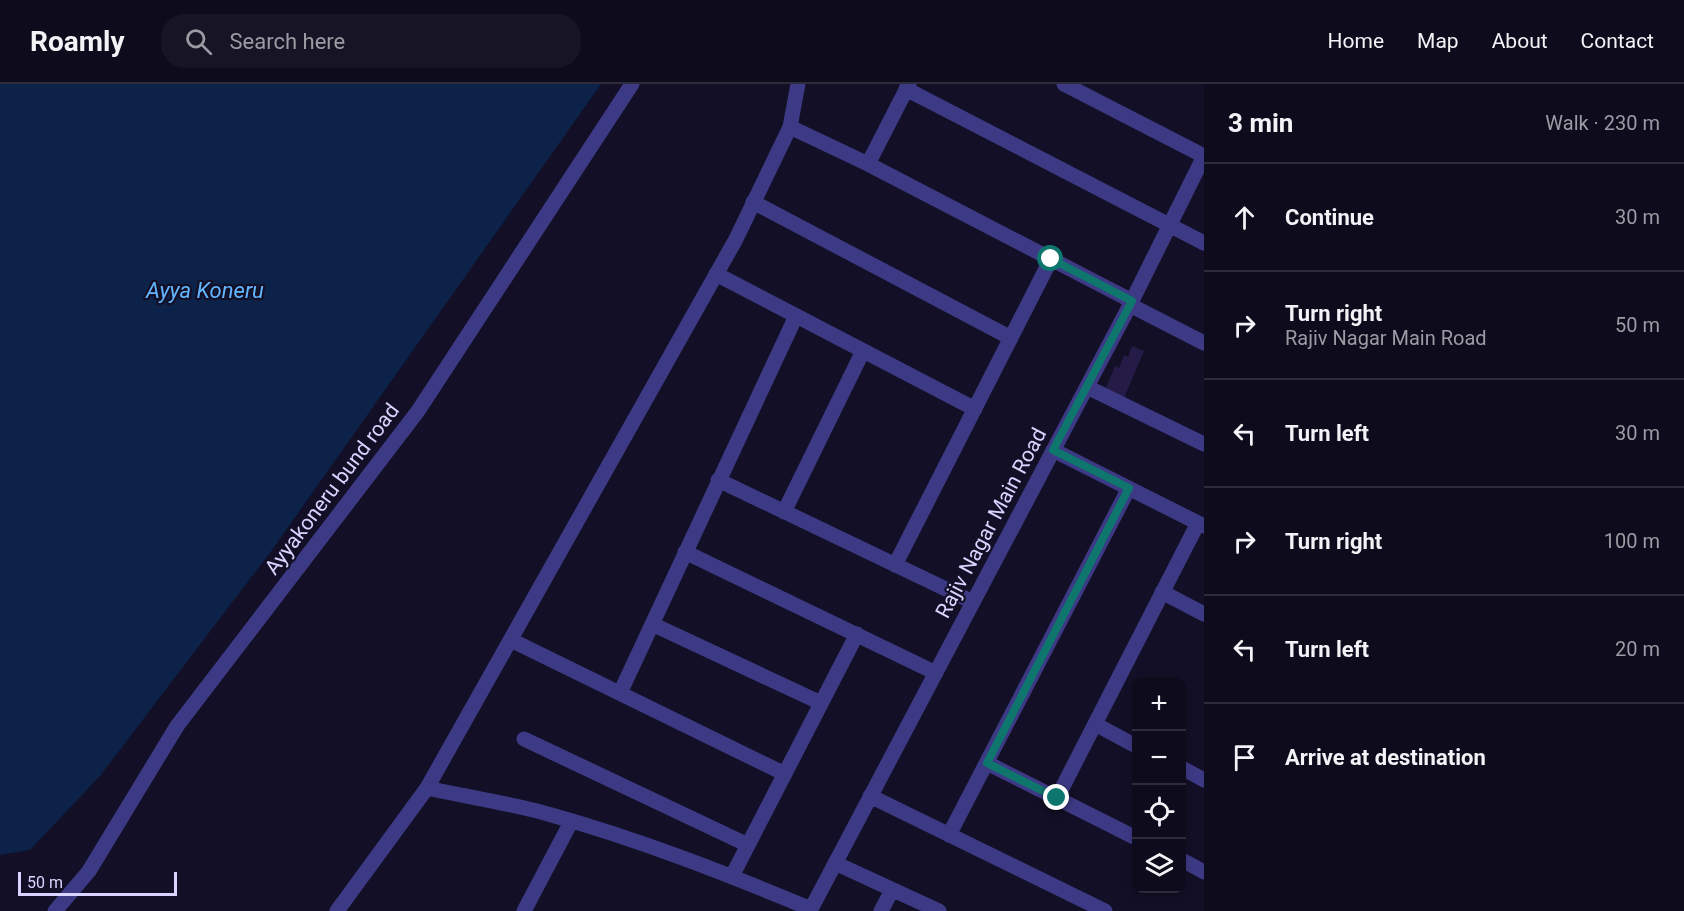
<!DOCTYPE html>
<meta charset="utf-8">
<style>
body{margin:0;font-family:Roboto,sans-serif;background:#171425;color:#f1f3f6}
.controls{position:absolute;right:18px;bottom:18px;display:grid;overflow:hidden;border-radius:12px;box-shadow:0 3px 9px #0003}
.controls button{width:54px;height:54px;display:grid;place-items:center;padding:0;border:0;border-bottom:2px solid #2e2b3b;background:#0e0b1c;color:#f1f3f6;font:30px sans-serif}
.scale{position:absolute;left:18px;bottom:15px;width:159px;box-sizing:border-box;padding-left:6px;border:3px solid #d9d4ff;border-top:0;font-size:16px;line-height:21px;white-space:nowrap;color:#d9d4ff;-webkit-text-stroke:4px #130f26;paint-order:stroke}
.stop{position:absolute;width:18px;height:18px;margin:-14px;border:4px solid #0f766e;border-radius:50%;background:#fff}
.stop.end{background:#0f766e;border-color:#fff;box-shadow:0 2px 6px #0008}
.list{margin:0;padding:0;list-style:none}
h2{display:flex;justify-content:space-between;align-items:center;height:78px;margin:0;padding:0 24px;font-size:26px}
h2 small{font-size:20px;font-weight:400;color:#9b9ba3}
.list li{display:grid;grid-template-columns:39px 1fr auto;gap:18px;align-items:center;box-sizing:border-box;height:108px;padding:0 24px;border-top:2px solid #2e2b3b}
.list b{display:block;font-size:22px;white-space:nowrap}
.list p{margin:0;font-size:20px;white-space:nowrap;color:#9b9ba3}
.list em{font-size:20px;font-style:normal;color:#9b9ba3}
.icon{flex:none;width:33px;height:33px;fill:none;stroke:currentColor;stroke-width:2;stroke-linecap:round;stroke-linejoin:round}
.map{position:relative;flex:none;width:1204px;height:827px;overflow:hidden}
header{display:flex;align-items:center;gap:36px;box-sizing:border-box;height:84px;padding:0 30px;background:#0e0b1c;border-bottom:2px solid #2e2b3b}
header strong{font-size:28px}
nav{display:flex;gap:33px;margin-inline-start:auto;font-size:21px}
.search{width:420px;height:54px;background:#171425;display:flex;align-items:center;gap:15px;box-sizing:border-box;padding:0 21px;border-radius:24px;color:#9b9ba3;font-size:22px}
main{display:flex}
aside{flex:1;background:#0e0b1c}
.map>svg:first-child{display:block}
.water{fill:#0c2248}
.building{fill:#241b47}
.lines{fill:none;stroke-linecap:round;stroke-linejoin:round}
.minor{stroke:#3d3a85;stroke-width:15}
.tertiary{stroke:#3d3a85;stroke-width:15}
.route{stroke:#0f766e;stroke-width:8}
.labels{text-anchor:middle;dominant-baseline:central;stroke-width:4.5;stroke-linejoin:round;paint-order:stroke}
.street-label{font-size:21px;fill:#d9d4ff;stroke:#130f26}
.water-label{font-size:22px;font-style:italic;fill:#62b6ff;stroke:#130f26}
</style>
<header>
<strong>Roamly</strong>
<div class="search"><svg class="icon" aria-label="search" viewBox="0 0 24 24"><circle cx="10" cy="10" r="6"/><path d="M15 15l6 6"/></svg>Search here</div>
<nav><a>Home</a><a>Map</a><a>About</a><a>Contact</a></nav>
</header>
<main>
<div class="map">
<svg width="1204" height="827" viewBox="0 0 1204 827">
<rect width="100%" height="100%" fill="#130f26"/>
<path class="water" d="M0 0H601L272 466 100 692 30 766 0 771Z"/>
<path class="building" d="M1132 262 1144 267 1124 314 1105 306 1115 282 1119 284 1124 271 1128 273Z"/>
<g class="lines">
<path class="minor" d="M1064 0 1204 72
M906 5 1204 159
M790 43 868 80 1132 217
M868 80 909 0
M753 118 1011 254
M716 190 975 325
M1130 221 1204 259
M1087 303 1204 360
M1053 366 1204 442
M718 396 973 518
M784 428 863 267
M685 468 936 589
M895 481 1051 175
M1162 508 1204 530
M652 540 821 619
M511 556 785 690
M620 609 796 232
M1095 640 1136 662
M524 655 748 761
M987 679 1136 754
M1182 684 1204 696
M427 704C467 713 509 719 548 730 638 755 725 789 811 825L1130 221 1204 72
M870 712 1105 827
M1057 714 1198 439
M949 751 1129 404
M1182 776 1204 788
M835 779 939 827
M732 792 857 550
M55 827 89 787 177 642 418 327 632 0
M524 827 571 738
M881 827 892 806"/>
<path class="tertiary" d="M337 827 427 704 736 155 790 43 798 0"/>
</g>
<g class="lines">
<path class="route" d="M1051 175 1132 217 1053 366 1129 404 987 679 1057 714"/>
</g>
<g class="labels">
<g class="street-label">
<text transform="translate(332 405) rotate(-53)">Ayyakoneru bund road</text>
<text transform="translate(991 439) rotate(-62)">Rajiv Nagar Main Road</text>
</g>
<g class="water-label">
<text x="205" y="206">Ayya Koneru</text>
</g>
</g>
</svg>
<div class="controls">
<button>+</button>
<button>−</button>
<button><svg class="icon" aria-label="locate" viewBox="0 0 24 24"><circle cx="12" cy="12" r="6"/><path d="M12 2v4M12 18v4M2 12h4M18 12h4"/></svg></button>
<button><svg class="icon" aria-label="layers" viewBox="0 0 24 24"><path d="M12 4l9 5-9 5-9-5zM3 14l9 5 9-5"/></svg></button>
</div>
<div class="scale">50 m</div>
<div class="stop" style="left:1051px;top:175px"></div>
<div class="stop end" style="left:1057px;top:714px"></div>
</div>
<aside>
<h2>3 min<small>Walk · 230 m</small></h2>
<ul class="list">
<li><svg class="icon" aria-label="ahead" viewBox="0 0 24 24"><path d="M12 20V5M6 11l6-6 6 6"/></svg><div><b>Continue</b></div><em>30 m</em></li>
<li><svg class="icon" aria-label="right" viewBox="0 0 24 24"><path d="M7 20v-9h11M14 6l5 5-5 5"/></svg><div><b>Turn right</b><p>Rajiv Nagar Main Road</p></div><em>50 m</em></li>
<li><svg class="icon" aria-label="left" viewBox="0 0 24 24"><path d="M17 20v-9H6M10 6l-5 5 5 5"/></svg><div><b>Turn left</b></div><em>30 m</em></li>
<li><svg class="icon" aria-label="right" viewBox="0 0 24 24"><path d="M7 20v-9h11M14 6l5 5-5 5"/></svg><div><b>Turn right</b></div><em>100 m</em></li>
<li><svg class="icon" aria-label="left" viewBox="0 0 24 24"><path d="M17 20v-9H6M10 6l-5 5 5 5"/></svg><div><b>Turn left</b></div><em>20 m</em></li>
<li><svg class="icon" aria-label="arrive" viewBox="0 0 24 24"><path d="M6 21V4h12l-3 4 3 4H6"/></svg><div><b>Arrive at destination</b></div></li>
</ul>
</aside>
</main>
